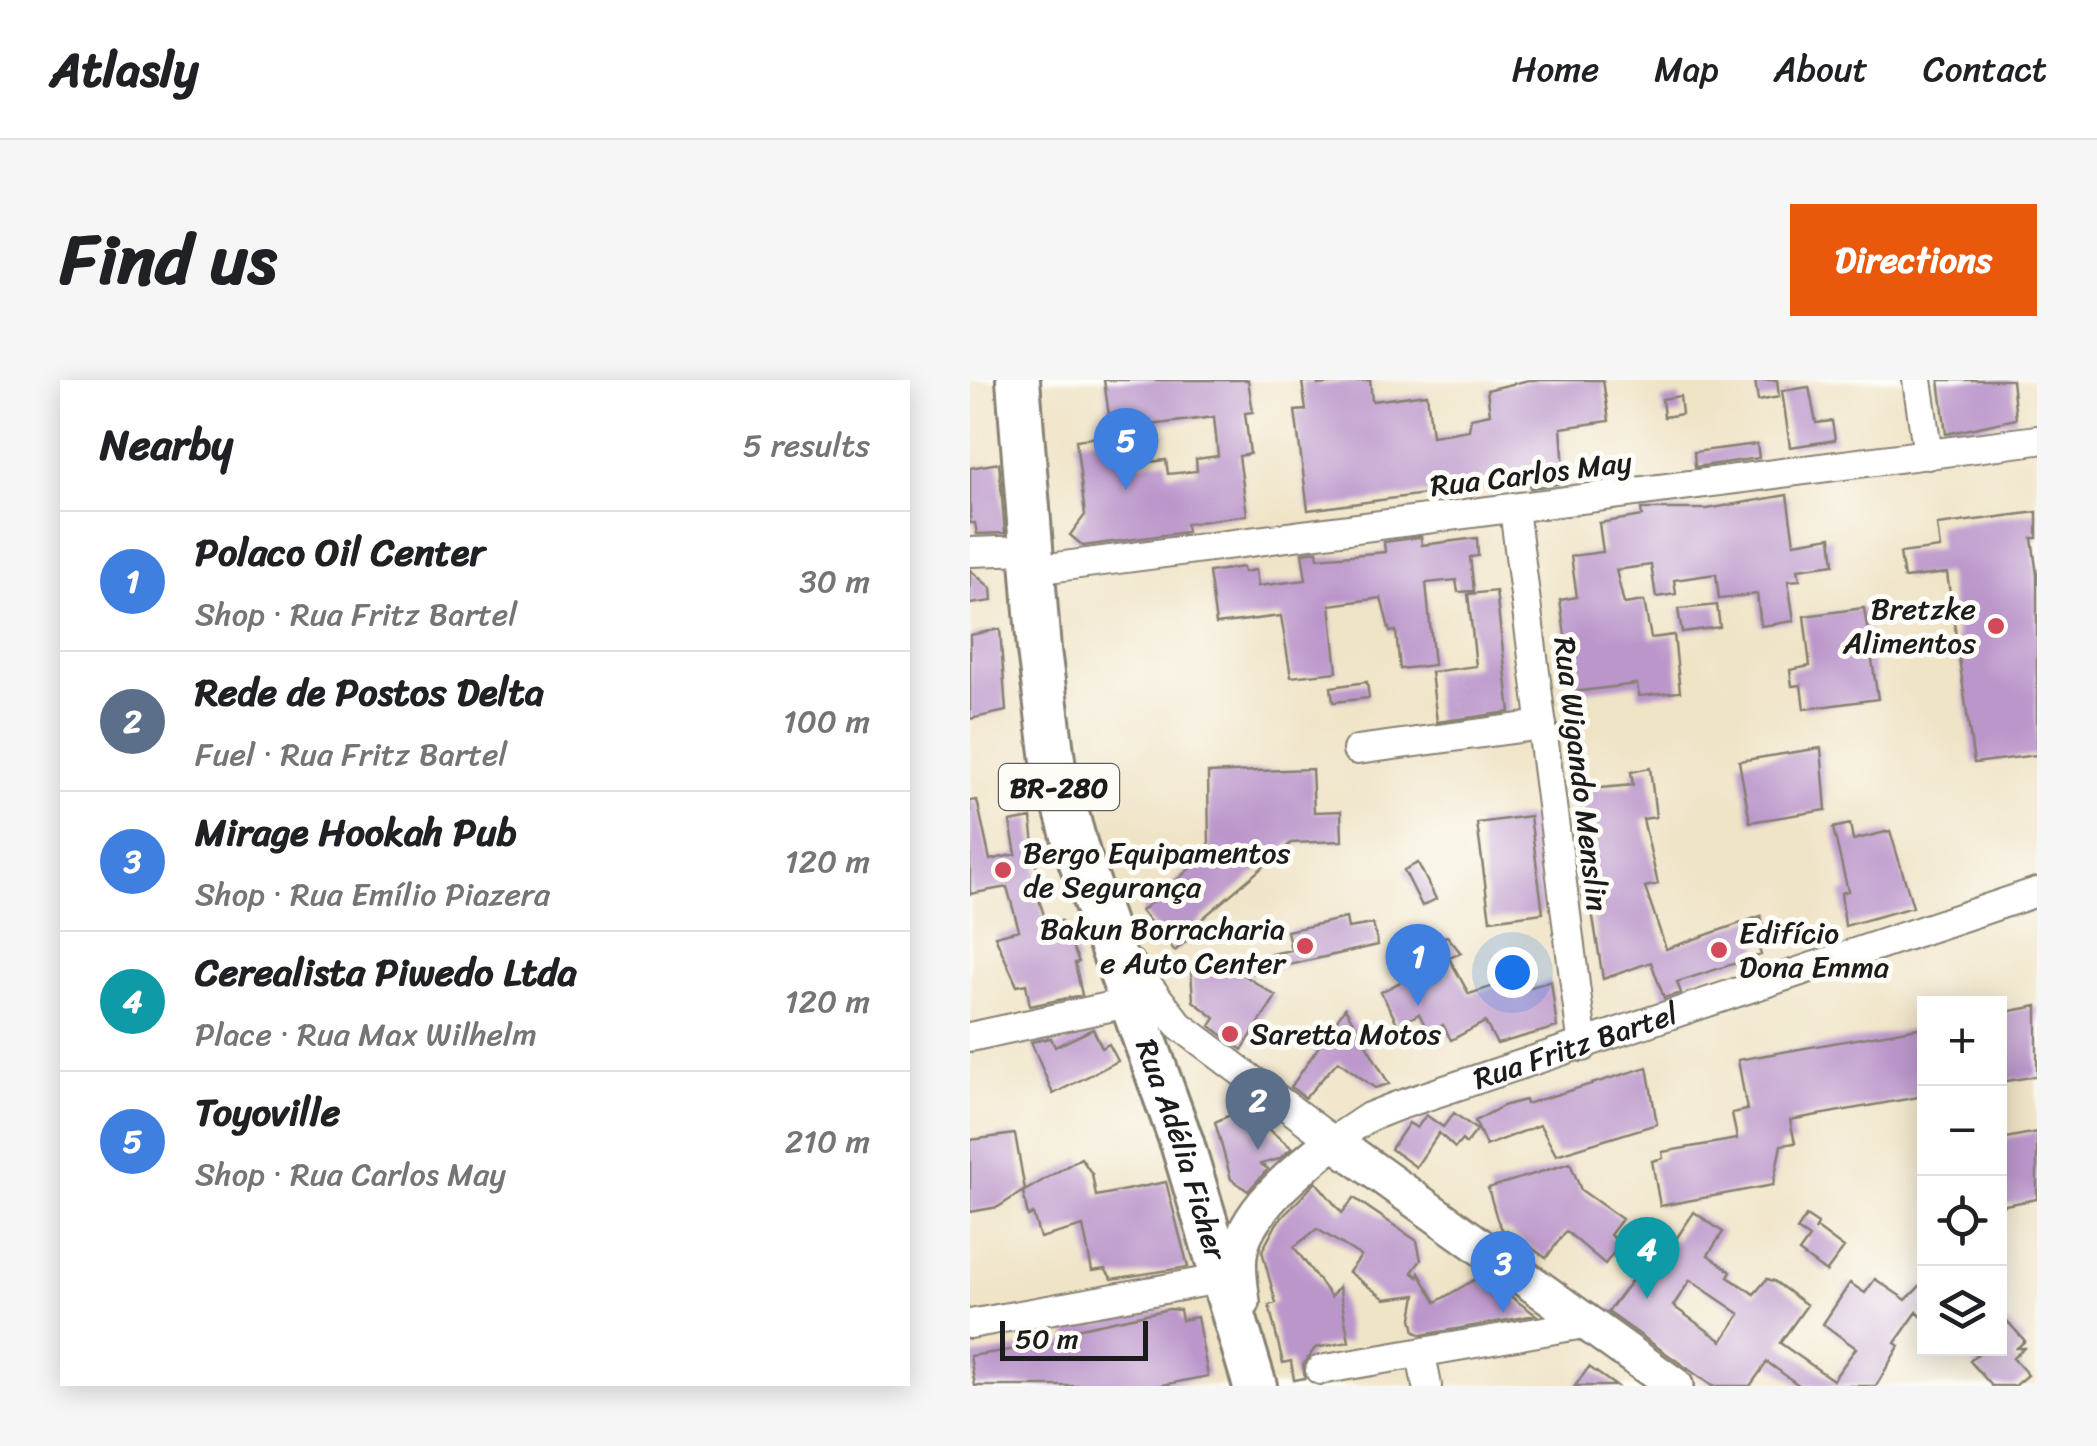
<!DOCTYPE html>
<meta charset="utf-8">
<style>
body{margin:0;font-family:Sriracha,sans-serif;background:#f6f6f6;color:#202124}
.controls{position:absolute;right:30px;bottom:30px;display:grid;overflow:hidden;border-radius:0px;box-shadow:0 5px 25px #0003}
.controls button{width:90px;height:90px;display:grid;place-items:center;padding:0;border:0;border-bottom:2px solid #e0e0e0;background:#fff;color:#202124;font:50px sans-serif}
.scale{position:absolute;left:30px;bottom:25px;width:148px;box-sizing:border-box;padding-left:10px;border:5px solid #1c1c1c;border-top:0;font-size:28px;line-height:35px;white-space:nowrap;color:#1c1c1c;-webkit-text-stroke:8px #fdfcf7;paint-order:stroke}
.you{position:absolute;left:542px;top:592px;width:35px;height:35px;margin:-25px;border:8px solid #fff;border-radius:50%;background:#1a73e8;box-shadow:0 0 0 15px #1a73e833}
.badge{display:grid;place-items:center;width:65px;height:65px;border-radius:50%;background:#ea580c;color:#fff;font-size:32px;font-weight:700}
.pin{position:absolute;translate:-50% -82px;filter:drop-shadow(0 2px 5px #0008)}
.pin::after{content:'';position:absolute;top:52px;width:35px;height:30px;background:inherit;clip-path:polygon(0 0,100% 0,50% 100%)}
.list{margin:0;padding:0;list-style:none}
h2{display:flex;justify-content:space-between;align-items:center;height:130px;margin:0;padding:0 40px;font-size:42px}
h2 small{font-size:32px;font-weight:400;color:#757577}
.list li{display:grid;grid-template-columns:65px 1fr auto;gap:30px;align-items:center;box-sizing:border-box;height:140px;padding:0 40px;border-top:2px solid #e0e0e0}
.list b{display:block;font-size:38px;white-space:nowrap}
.list p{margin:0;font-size:32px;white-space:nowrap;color:#757577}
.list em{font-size:32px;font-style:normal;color:#757577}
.icon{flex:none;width:55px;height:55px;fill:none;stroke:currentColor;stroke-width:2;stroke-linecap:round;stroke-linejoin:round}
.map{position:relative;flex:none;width:1067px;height:1006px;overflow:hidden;border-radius:0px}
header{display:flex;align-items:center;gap:60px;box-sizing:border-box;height:140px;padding:0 50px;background:#fff;border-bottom:2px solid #e0e0e0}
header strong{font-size:48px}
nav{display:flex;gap:55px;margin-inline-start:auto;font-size:35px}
.intro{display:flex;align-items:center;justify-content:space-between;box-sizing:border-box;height:240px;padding:0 60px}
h1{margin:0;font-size:70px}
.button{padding:25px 45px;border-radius:0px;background:#ea580c;color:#fff;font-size:35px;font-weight:700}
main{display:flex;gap:60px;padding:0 60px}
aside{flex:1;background:#fff;border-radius:0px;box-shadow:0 5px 25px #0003}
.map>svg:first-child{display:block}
.building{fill:#bb96cb;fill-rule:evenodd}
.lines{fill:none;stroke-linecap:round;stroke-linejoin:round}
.minor-casing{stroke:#868072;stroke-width:32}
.major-casing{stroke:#868072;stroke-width:40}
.highway-casing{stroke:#868072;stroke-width:48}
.minor{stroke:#fff;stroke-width:28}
.major{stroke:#fff;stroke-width:35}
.highway{stroke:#fff;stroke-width:42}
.poi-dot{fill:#d1495b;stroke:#fdfcf7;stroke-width:4}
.labels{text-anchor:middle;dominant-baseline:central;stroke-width:10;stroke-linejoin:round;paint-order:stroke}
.shield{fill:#fdfcf7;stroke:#605f5e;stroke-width:2.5}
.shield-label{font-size:28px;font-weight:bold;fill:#1c1c1c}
.street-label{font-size:30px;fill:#1c1c1c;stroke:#fdfcf7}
.poi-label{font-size:30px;fill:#1c1c1c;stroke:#fdfcf7;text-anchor:start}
</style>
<header>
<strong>Atlasly</strong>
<nav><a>Home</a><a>Map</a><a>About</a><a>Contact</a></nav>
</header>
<div class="intro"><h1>Find us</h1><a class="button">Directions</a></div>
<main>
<aside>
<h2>Nearby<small>5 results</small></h2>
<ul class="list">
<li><span class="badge" style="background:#3f7fe0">1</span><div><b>Polaco Oil Center</b><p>Shop · Rua Fritz Bartel</p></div><em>30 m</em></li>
<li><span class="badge" style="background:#5c6f8a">2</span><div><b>Rede de Postos Delta</b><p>Fuel · Rua Fritz Bartel</p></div><em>100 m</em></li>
<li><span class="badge" style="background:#3f7fe0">3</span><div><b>Mirage Hookah Pub</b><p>Shop · Rua Emílio Piazera</p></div><em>120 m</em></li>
<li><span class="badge" style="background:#0f9aa8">4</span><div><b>Cerealista Piwedo Ltda</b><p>Place · Rua Max Wilhelm</p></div><em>120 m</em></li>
<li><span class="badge" style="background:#3f7fe0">5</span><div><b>Toyoville</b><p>Shop · Rua Carlos May</p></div><em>210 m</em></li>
</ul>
</aside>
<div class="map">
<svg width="1067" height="1006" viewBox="0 0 1067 1006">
<rect width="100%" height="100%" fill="#fdfcf7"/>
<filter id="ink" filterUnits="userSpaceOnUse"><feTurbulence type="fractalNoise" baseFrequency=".01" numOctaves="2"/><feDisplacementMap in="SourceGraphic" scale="20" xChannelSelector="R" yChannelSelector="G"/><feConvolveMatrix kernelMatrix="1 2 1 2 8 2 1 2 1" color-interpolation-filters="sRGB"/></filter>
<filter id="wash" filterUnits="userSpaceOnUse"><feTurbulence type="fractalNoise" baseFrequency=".0048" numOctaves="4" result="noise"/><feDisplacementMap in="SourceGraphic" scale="40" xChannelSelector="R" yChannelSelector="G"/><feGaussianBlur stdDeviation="2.25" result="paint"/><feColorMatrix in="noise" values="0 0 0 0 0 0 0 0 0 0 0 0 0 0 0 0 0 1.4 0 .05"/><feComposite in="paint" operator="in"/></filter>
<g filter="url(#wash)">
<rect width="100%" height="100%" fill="#f0e4c7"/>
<g id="blocks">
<path class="building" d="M134 0H278L283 32 275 33 280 74 269 76 277 135 216 144 217 152 113 166 100 155 115 135 106 60 151 54 155 85 196 80 198 94 227 91 226 79 248 76 244 37 141 50Z
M400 0 402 21 457 14 462 56 499 50 501 38 520 34 517 10 559 0H633L639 41 591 48 595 103 560 108 559 99 513 103V106L338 130 325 31 336 30 332 2 347 1 348 5Z
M785 0H807L809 17 788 21Z
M969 0H1042L1046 39 976 54Z
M839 7 846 43 862 41 865 60 820 67 812 11Z
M710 16 712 34 694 37 692 19Z
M787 64 789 78 725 87 724 72Z
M29 83 35 153 7 154 5 143H0V88Z
M817 115 824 163 861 157 864 184 828 189 830 200 818 201 824 241 791 246 787 214 749 219 746 194 704 200 706 214 686 217 681 185 646 190 654 224 674 221 681 258 704 255 710 312 669 316 667 304 603 312 590 220 607 217 601 176 633 172 629 143 672 136 671 129H737Z
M1067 132V158H1062L1067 195V375L1004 383 977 193 934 198 930 173 970 168 967 145Z
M451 157 452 165 507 158 508 176 500 177 504 211 488 212 486 200 456 203 464 285 430 289 426 251 420 252 411 218 360 225 367 292 321 297 311 236 246 244 239 192 273 187 274 192 286 190 288 206 336 200 332 173 347 171 348 178 415 172 414 162Z
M0 190 21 208 22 221 0 224Z
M526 211 540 332 467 342 461 292 506 286 498 214Z
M747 225 750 247 712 252 708 229Z
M894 228 908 319 834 329 831 305 822 306 820 290 840 286 834 236Z
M30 249 36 331 0 339V255Z
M397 302 399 318 363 322 361 307Z
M851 368 856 430 780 442 769 381Z
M680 388 686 437 673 439 688 504 675 507 696 569 791 536 794 557 786 560 791 575 707 602 711 613 694 618 681 582 633 599 620 519 613 520 608 479 618 471 607 410 663 405 661 392Z
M342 389 344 432 371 431 372 461 321 463 226 544 230 549 205 571 171 531 239 472 238 393Z
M7 420 20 480 46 474 40 442 61 438 68 501 63 502 77 544 91 541 109 582 105 583 112 615 60 626 56 604 47 606 25 556 49 550 37 507 0 514V421Z
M560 436 573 533 520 540 507 443Z
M880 444 883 460 920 451 943 527 875 546 871 513 878 511 863 448Z
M448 483 466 519 452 526 434 490Z
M376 538 378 548 403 544 408 565 274 595 306 616 272 670 240 646 245 638 223 621 221 590 321 570 317 551Z
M477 556 491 573 479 578 499 614 540 601 541 606 549 604 551 610 581 601 587 647 527 664 515 642 481 660 473 645 459 653 449 634 428 645 411 612 446 594 430 565Z
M1067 626V696L1030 702V633Z
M375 628 419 704 405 708 368 681 335 718 321 707Z
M954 647V716L820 740 825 763 811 765 803 805 690 826 682 781 693 778 692 772 767 759 762 733 777 730 768 680Z
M123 649 132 668 139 664 148 681 83 714 61 662 81 658 85 667Z
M677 687 687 744 586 775 570 745 516 766 505 741 533 726 555 720 556 724Z
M273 729 322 768 309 779 291 784 298 789 278 811 261 799 245 742Z
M484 733 507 750 496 764 492 760 485 768 469 753 446 787 421 769 439 743 447 748 456 735 473 747Z
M1067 752V819L1030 826V759Z
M45 754 55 810 28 827 0 832V760Z
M111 778 122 794 126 816 196 802 218 887 142 899 135 889 122 891 113 846 70 858 63 834 58 836 53 812Z
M600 783 611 810 652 839 640 855 651 863 635 884 596 851 576 878 537 850 533 851 527 839 518 808Z
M346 802 372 833 384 818 447 861 451 880 442 892 448 897 449 893 466 922 511 896 519 909 525 905 566 935 452 955 445 952 442 938 446 915 415 919 379 892 391 876 347 849 324 867 361 917 369 906 379 962 345 968 333 985 335 998 324 1000 321 981 313 983 299 925 306 923 292 871 307 843Z
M724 832 753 852 738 875 761 892 758 897 784 914 797 899 804 901 837 925 810 963 863 1000 886 968 853 944 880 903 895 913 905 899 936 920 954 902V939L947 932 925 963 929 966 906 1006H830L797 982 780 1006H742L638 932 695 856 704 862ZM720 900 770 934 752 961 703 926Z
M836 836 848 844 845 851 847 848 874 868 856 892 829 872 839 858 827 850Z
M199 929 210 930 212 940 227 937 238 996 188 1006H5L0 976 93 962 98 960 97 951Z
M1038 942 1055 961 1047 968H1054L1043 978 1058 995 1045 1006H1022L1000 981 1014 968H1030V949Z
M619 987 646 1006H605Z"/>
</g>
</g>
<g filter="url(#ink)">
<use href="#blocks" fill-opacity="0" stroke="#868072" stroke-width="2.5"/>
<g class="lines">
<defs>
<g id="minor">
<path d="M947 0 958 75"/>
<path d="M544 129 613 667"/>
<path d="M0 172 61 170"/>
<path d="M63 190 1067 60"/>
<path d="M387 370 572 345"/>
<path id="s1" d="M161 584 209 645 363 761 399 737 427 726 1067 512"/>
<path d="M0 657 162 622"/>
<path d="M0 944 255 898"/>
<path d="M451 974 457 1006"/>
<path d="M350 990 614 944"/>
</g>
<path id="major" d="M272 922C270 906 267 891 269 875 274 831 331 787 363 761L705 1006"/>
<g id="highway">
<path id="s2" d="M48 0 69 270 84 388 109 477 212 763 285 1006"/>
</g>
</defs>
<use href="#minor" class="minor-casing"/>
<use href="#major" class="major-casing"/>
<use href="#highway" class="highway-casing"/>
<use href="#minor" class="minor"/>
<use href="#major" class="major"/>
<use href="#highway" class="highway"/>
</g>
</g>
<g class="poi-dot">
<circle cx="1026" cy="246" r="10"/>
<circle cx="33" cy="490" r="10"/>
<circle cx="335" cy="566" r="10"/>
<circle cx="749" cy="570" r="10"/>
<circle cx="260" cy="654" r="10"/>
</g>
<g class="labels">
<rect class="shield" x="29" y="384" width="120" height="46" rx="8"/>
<g class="shield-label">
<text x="89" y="407">BR-280</text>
</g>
<g class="street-label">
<text transform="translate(561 94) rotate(-7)">Rua Carlos May</text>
<text transform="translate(611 394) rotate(83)">Rua Wigando Menslin</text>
<text stroke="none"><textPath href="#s1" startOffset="532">Rua Fritz Bartel</textPath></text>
<text stroke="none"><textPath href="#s2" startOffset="792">Rua Adélia Ficher</textPath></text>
</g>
<g class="poi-label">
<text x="1006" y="229" text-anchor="end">Bretzke<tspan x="1006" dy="34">Alimentos</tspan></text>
<text x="53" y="473">Bergo Equipamentos<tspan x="53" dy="34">de Segurança</tspan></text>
<text x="315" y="549" text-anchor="end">Bakun Borracharia<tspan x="315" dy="34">e Auto Center</tspan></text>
<text x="769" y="553">Edifício<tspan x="769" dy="34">Dona Emma</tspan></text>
<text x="280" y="654">Saretta Motos</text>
</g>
</g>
</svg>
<div class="controls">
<button>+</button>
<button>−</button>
<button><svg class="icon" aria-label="locate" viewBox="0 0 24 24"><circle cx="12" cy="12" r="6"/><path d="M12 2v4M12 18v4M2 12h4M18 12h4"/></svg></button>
<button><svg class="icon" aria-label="layers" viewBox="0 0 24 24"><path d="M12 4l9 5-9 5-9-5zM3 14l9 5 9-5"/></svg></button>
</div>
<div class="scale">50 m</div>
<div class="you"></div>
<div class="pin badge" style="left:448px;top:626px;background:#3f7fe0">1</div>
<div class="pin badge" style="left:288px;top:770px;background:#5c6f8a">2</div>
<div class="pin badge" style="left:533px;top:933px;background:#3f7fe0">3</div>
<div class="pin badge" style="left:677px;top:919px;background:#0f9aa8">4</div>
<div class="pin badge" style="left:156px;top:110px;background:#3f7fe0">5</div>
</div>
</main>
